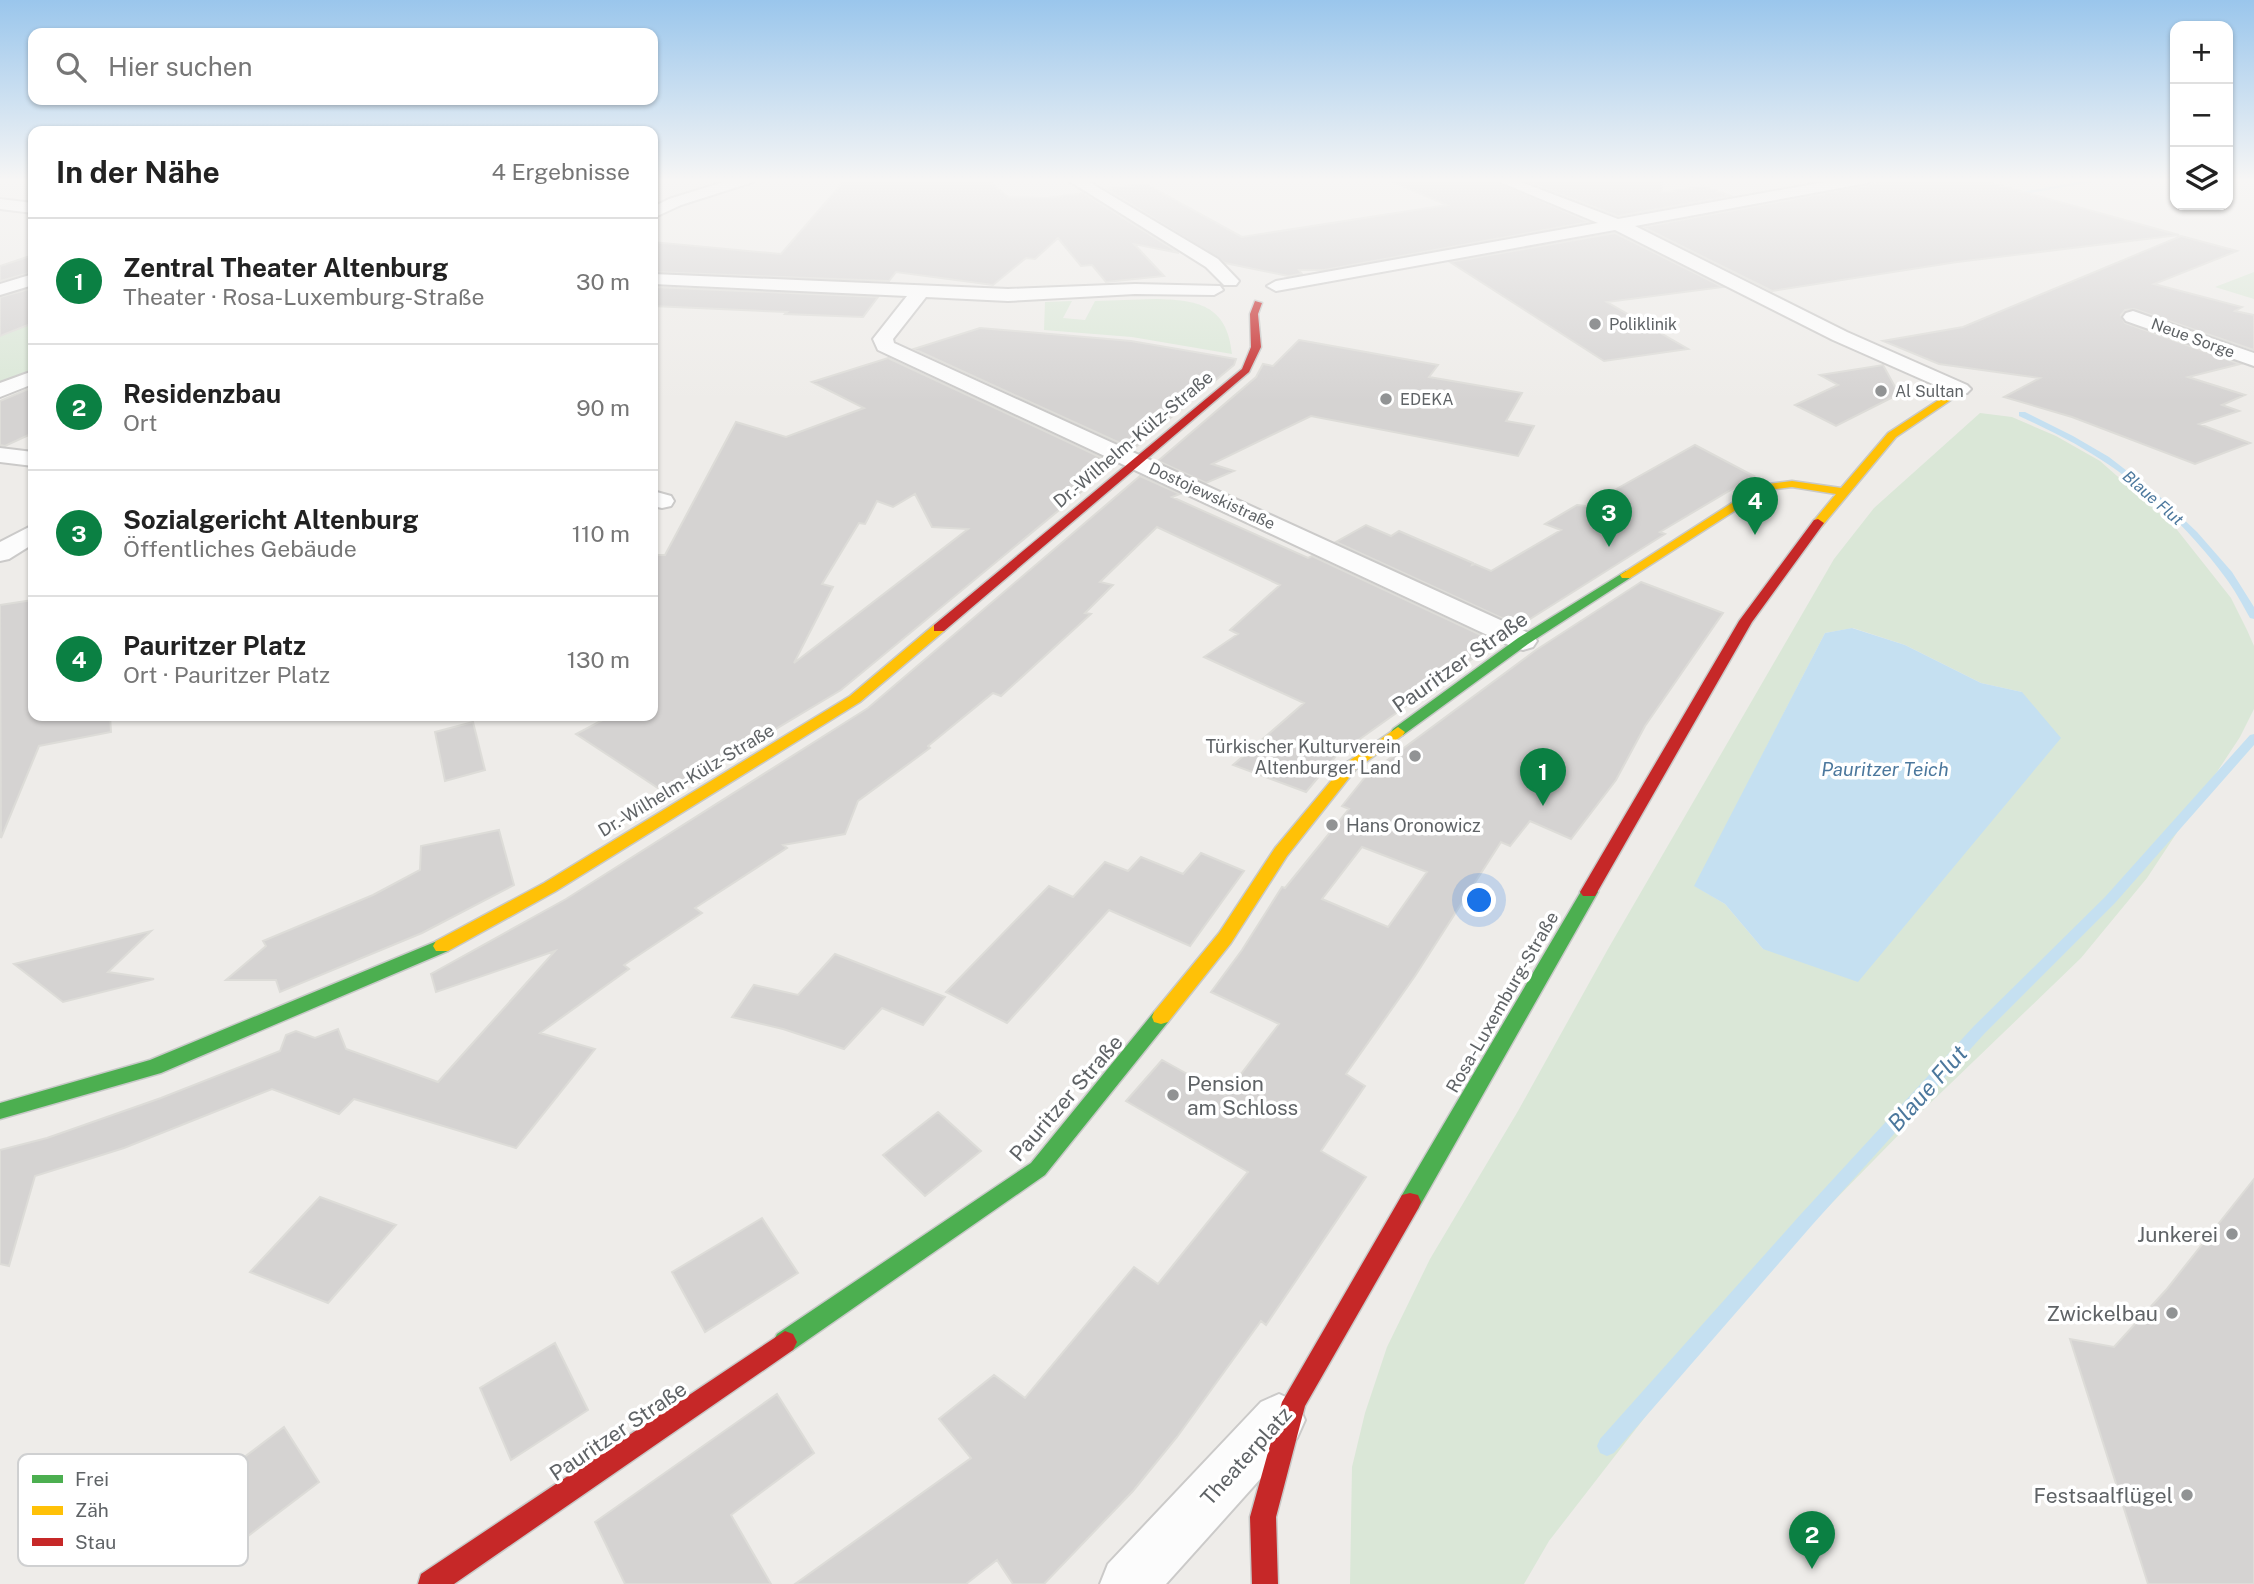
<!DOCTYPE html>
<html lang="de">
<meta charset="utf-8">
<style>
body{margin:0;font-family:"Public Sans",sans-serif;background:#f6f6f6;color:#222}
.controls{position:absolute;right:21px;top:21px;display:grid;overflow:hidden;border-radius:14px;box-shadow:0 2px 5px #0004}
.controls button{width:63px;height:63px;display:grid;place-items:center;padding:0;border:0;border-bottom:2px solid #e0e0e0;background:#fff;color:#222;font:35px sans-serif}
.you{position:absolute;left:1480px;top:901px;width:24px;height:24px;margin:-18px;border:5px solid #fff;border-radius:50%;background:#1a73e8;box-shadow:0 0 0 10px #1a73e833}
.badge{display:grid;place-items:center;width:46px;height:46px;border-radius:50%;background:#0b8043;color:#fff;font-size:23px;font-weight:700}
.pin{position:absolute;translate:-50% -58px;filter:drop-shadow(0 2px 4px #0008)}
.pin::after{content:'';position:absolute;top:37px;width:24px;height:21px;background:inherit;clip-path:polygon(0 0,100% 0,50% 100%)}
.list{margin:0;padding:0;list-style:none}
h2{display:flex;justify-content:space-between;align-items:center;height:91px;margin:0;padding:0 28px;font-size:30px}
h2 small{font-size:23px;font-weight:400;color:#767676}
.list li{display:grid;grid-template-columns:46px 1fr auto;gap:21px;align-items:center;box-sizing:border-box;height:126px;padding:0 28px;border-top:2px solid #e0e0e0}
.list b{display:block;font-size:26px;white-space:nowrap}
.list p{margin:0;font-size:23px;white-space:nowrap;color:#767676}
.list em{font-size:23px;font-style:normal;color:#767676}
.icon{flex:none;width:38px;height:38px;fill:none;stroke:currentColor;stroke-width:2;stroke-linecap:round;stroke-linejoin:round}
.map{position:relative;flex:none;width:2254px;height:1584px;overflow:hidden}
.search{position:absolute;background:#fff;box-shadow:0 2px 5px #0004;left:28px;top:28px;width:630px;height:77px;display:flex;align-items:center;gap:18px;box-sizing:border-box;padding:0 24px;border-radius:14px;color:#767676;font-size:26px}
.panel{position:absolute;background:#fff;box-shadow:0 2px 5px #0004;left:28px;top:126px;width:630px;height:595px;border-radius:14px}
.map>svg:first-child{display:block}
.green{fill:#dae7d7;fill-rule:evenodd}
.water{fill:#c5e0f1}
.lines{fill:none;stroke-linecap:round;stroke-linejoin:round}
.stream{fill:#c5e0f1;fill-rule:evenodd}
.building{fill:#d5d3d2;stroke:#dddcd8;stroke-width:2;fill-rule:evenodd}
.street-casing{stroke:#cbcac9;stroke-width:4}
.fast-casing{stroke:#c8c9c8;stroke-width:3}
.slow-casing{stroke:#c8c9c8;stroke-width:3}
.jam-casing{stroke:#c8c9c8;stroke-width:3}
.street{fill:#fcfcfc;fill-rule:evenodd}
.fast{fill:#4caf50;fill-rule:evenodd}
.slow{fill:#ffc107;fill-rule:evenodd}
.jam{fill:#c62828;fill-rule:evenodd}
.poi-dot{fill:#919394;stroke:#fff;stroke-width:2.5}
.labels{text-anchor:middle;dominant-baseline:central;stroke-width:7;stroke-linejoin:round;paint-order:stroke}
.far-poi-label{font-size:16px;fill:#5f6366;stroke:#fff;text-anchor:start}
.far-street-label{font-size:16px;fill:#5f6366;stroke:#fff}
.far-water-label{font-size:16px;font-style:italic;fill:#4c789d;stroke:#fff}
.street-label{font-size:18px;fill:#5f6366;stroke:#fff}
.poi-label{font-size:18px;fill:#5f6366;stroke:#fff;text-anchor:end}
.water-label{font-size:19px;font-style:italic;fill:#4c789d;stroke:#fff}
.near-street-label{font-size:21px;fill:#5f6366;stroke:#fff}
.near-poi-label{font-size:21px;fill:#5f6366;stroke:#fff;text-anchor:end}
.near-water-label{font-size:23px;font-style:italic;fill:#4c789d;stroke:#fff}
.key{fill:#fff;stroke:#cfd0d1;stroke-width:2}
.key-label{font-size:19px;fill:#5f6366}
</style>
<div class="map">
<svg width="2254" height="1584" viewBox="0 0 2254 1584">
<rect width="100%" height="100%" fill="#eeece9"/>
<path class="green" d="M2254 272V299L2215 287Z
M30 293H33V369L0 383V302Z
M1155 299C1197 300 1227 304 1232 354L1132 337 1044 330 1045 302 1072 301 1063 318 1085 320 1095 301Z
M1980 413 2012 417 2056 436 2100 461 2174 526 2231 598 2247 630 2254 646V709L2240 737 2147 878 2081 958 1922 1111 1732 1305 1549 1541 1524 1584H1350L1352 1467 1365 1413 1387 1347 1430 1259 1518 1111 1608 949 1834 559 1874 508ZM1853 628 1905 645 1981 683 2022 692 1763 949 1725 904 1695 886 1825 633Z"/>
<path class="water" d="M1852 628 1905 645 1981 683 2022 692 2061 738 1858 982 1763 949 1725 904 1694 886 1825 633Z"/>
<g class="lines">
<path class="stream" d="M2095 179H2108L2019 195 2016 193Z
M2019 412H2025L2073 436 2109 457 2158 495 2197 532 2232 572 2254 607V619L2250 618C2242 604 2235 590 2225 577 2192 532 2147 489 2100 459 2074 442 2047 429 2019 416Z
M2254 734V745L2115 903 1984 1034 1813 1224 1614 1453 1607 1456 1600 1453 1597 1446 1600 1439 1801 1214 1974 1026 2105 897 2250 735Z"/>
</g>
<path class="building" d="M1386 179H1491L1589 222 1324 270H1299L1302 274 1288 276 1225 263 1107 189 1146 184 1242 237 1447 205Z
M1520 179H1661L1662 193 1703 186 1731 196 1618 216Z
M1901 179H1977L2179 235 1957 262 1772 291 1643 227Z
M845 180 990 182 1008 197 1047 198 1083 193 1179 253 1134 244 1164 276 1106 282 1092 265 1081 266 1058 238 1035 259 1026 258 993 285 896 272 889 281 653 272V242L781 254Z
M1615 233 1723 287 1607 302 1688 349 1604 361 1450 262Z
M2181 236 2237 251 2154 284 2242 307 2235 311 2254 315V350L2134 309 2125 310 2121 315 2125 323 2240 364 2188 377 2245 395 2222 405 2239 411 2199 424 2250 443 2195 464 2072 417 2004 397 2040 378 1939 364 1883 341 1963 327Z
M33 255V272L0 281V266Z
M653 287 878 297 863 317 785 314 787 312 653 306Z
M33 288V323L0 336V297Z
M980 328 1131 341 1236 359 1234 365 1133 449 914 349Z
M1299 340 1438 365 1429 377 1522 393 1506 421 1534 426 1518 456 1311 416 1212 464 1234 471 1206 483 1158 461 1256 377 1263 364 1273 366Z
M888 358 1115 464 841 690 667 794 576 734 610 716H653V555H665L736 422 786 437 864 408 812 382ZM915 494 932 527 968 529 794 663 833 587 822 584 859 523 865 524 877 501 893 507Z
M1883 365 1899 394 1836 426 1795 405 1838 385 1820 375Z
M33 387V433L5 446 0 445V401Z
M1695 445 1754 476 1660 532 1665 534 1519 626 1336 542 1366 525 1391 536 1399 531 1473 563 1472 565 1475 564 1491 571 1561 530 1545 524 1577 505 1586 506Z
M1140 476 1180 494 1172 497 1308 558 1312 556 1496 642 1336 756 1306 792 1233 765 1304 703 1204 657 1238 634 1230 630 1280 585 1157 527 1100 582 1113 585 1085 613 1091 614 1001 696 993 693 928 746 930 748 858 801 845 834 783 845 787 848 695 908 702 913 624 965 629 969 540 1033 595 1049 516 1148 354 1099 339 1114 272 1089 124 1148 35 1176 9 1266 0 1264V1150L47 1138 161 1098 280 1051 286 1035 296 1031 315 1038 338 1029 346 1049 438 1082 555 951 436 992 431 974 566 899 868 708Z
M1641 582 1723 613 1645 726 1616 780 1571 839 1530 821 1510 846 1501 842 1415 976 1346 1074 1365 1086 1321 1151 1366 1177 1266 1325 1261 1321 1177 1437 1133 1491 1044 1584H1013L997 1560 966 1584H795L971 1458 939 1419 994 1375 1025 1398 1134 1267 1158 1284 1248 1172 1126 1101 1162 1060 1225 1095 1279 1024 1211 992 1242 950 1282 887 1285 888 1349 809 1342 806 1366 776 1536 650ZM1362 847 1427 872 1388 927 1322 899Z
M33 600V716H110L111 732 39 746 1 838 0 605Z
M473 722 485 770 445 781 435 732Z
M499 830 514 885 422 933 280 992 276 980H226L266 946 263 941 373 895 420 870 421 846Z
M1201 853 1244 871 1190 946 1109 910 1007 1023 946 992 1049 886 1073 897 1105 862 1128 871 1141 857 1183 874Z
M151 931 108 972 154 979 63 1002 14 964Z
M835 954 945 997 923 1025 882 1008 844 1049 783 1029 732 1017 754 985 798 995Z
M938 1112 981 1151 925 1196 883 1155Z
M2254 1179V1584H2148L2070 1339 2114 1347 2166 1290Z
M320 1197 396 1225 328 1303 250 1272Z
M762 1218 798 1273 705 1332 672 1272Z
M555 1343 588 1410 511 1460 480 1388Z
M777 1394 814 1453 731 1515 771 1584H625L595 1522Z
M284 1427 319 1482 227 1552 190 1498Z"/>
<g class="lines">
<defs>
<path id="street" d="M733 179H755L753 182 681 205 653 218V207L669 199Z
M1066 179H1084L1218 259 1239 281 1236 285H1224L1206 267Z
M1493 179H1513L1618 219 1842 179H1874L1867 183 1635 226 1847 332 1967 385 1971 389 1967 393H1953L1833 340 1615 230 1276 291 1267 286 1276 281 1598 223Z
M0 199 33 203V213L0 209Z
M33 274V285L0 295V284Z
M653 274 1008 289 1135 284 1220 286 1223 290 1214 295 1135 294 1008 301 926 297 893 339 894 343 1533 635 1537 641 1533 647 1523 650 1513 647 878 350 873 339 907 296 653 284Z
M2133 311 2254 353V366L2126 321 2123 317 2126 313Z
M33 371V384L0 397V383Z
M0 448 33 452V466L0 462Z
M653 491 671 496 674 501 671 506 662 508 653 506Z
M33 525V544L9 559 0 561V542Z
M1279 1394 1297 1402 1305 1420 1297 1438 1166 1584H1100L1108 1564 1261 1402Z"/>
<path id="fast" d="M1626 571 1632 575 1630 578 1528 644 1403 735H1393L1391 732 1393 729 1518 638Z
M1589 886 1595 888 1598 892 1418 1209 1410 1211 1402 1209 1399 1202 1402 1195 1583 888Z
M442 939 448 941 451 946 448 951 161 1073 0 1119V1103L150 1060Z
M1161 1010 1168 1012 1170 1017 1168 1022 1045 1175 793 1350 785 1353 777 1350 773 1342 777 1334 1031 1163 1154 1012Z"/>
<path id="slow" d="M1960 386 1964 387V391L1896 437 1822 526 1818 527 1812 523 1836 494 1792 487 1767 490 1630 578H1622L1620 575 1760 485 1792 481 1841 488 1888 433Z
M939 624 944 625V631L860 702 556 891 448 951H436L433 946 436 941 544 883 850 696 934 625Z
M1398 727 1405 732 1403 735 1356 769 1287 856 1231 943 1168 1022 1161 1024 1154 1022 1152 1017 1154 1012 1219 933 1275 848 1346 763Z"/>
<path id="jam" d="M1255 301 1262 303 1258 314 1261 347 1249 372 944 631H934V625L1242 369 1251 347 1250 314Z
M1818 519 1824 523 1752 622 1595 896H1583L1580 892 1739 621 1814 520Z
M1410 1193 1418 1195 1421 1202 1418 1209 1305 1406 1276 1517 1278 1584H1252L1250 1517 1282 1402 1402 1195Z
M785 1331 793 1334 797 1342 793 1350 454 1584H418L421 1574Z"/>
</defs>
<use href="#street" class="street-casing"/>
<use href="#fast" class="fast-casing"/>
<use href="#slow" class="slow-casing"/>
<use href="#jam" class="jam-casing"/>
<use href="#street" class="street"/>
<use href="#fast" class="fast"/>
<use href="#slow" class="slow"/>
<use href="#jam" class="jam"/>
</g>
<linearGradient id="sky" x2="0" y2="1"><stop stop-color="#9ac6ec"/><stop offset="0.45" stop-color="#f7f6f5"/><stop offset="1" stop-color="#f7f6f5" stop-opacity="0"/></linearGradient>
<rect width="2254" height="401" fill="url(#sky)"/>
<g class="poi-dot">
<circle cx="1595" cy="324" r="7"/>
<circle cx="1881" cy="391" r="7"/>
<circle cx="1386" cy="399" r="7"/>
<circle cx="1415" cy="756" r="7"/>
<circle cx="1332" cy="825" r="7"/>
<circle cx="1173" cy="1095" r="7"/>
<circle cx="2232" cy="1234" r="7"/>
<circle cx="2172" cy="1313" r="7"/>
<circle cx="2187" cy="1495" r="7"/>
</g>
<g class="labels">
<g class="far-poi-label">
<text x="1609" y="324">Poliklinik</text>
<text x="1895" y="391">Al Sultan</text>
<text x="1400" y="399">EDEKA</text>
</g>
<g class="far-street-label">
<text transform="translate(2193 338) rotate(20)">Neue Sorge</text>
<text transform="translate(1212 496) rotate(25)">Dostojewskistraße</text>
</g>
<g class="far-water-label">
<text transform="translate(2153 498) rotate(41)">Blaue Flut</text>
</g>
<g class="street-label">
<text transform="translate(1133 439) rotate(-40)">Dr.-Wilhelm-Külz-Straße</text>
<text transform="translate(686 780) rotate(-31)">Dr.-Wilhelm-Külz-Straße</text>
<text transform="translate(1502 1002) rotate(-60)">Rosa-Luxemburg-Straße</text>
</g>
<g class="poi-label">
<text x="1401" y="746">Türkischer Kulturverein<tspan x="1401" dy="21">Altenburger Land</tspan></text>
<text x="1346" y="825" text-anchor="start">Hans Oronowicz</text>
</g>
<g class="water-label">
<text x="1885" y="769">Pauritzer Teich</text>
</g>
<g class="near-street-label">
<text transform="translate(1460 662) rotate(-35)">Pauritzer Straße</text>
<text transform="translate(1066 1098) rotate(-49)">Pauritzer Straße</text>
<text transform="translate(618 1431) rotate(-34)">Pauritzer Straße</text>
<text transform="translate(1246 1456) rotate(-48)">Theaterplatz</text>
</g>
<g class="near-poi-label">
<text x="1187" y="1083" text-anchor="start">Pension<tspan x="1187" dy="24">am Schloss</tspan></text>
<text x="2218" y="1234">Junkerei</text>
<text x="2158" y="1313">Zwickelbau</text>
<text x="2173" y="1495">Festsaalflügel</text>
</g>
<g class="near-water-label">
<text transform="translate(1927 1088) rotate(-48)">Blaue Flut</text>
</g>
</g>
<rect x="18" y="1454" width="230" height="112" rx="10" class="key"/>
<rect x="32" y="1475" width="31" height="8" fill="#4caf50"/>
<rect x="32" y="1506" width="31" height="9" fill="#ffc107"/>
<rect x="32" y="1538" width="31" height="8" fill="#c62828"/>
<g class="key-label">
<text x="75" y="1486">Frei</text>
<text x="75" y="1517">Zäh</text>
<text x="75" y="1549">Stau</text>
</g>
</svg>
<div class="controls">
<button>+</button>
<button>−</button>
<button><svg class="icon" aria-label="layers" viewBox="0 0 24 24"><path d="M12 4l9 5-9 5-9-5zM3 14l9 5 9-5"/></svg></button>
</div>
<div class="you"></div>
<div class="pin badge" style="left:1543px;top:806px">1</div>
<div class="pin badge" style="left:1812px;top:1569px">2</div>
<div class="pin badge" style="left:1609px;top:547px">3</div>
<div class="pin badge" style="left:1755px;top:535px">4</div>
<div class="search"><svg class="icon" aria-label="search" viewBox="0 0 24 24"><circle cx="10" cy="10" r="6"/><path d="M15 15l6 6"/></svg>Hier suchen</div>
<section class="panel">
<h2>In der Nähe<small>4 Ergebnisse</small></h2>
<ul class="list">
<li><span class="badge">1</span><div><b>Zentral Theater Altenburg</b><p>Theater · Rosa-Luxemburg-Straße</p></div><em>30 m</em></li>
<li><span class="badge">2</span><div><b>Residenzbau</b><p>Ort</p></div><em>90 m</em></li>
<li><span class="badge">3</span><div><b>Sozialgericht Altenburg</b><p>Öffentliches Gebäude</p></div><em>110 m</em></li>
<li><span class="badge">4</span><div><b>Pauritzer Platz</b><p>Ort · Pauritzer Platz</p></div><em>130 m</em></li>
</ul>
</section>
</div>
